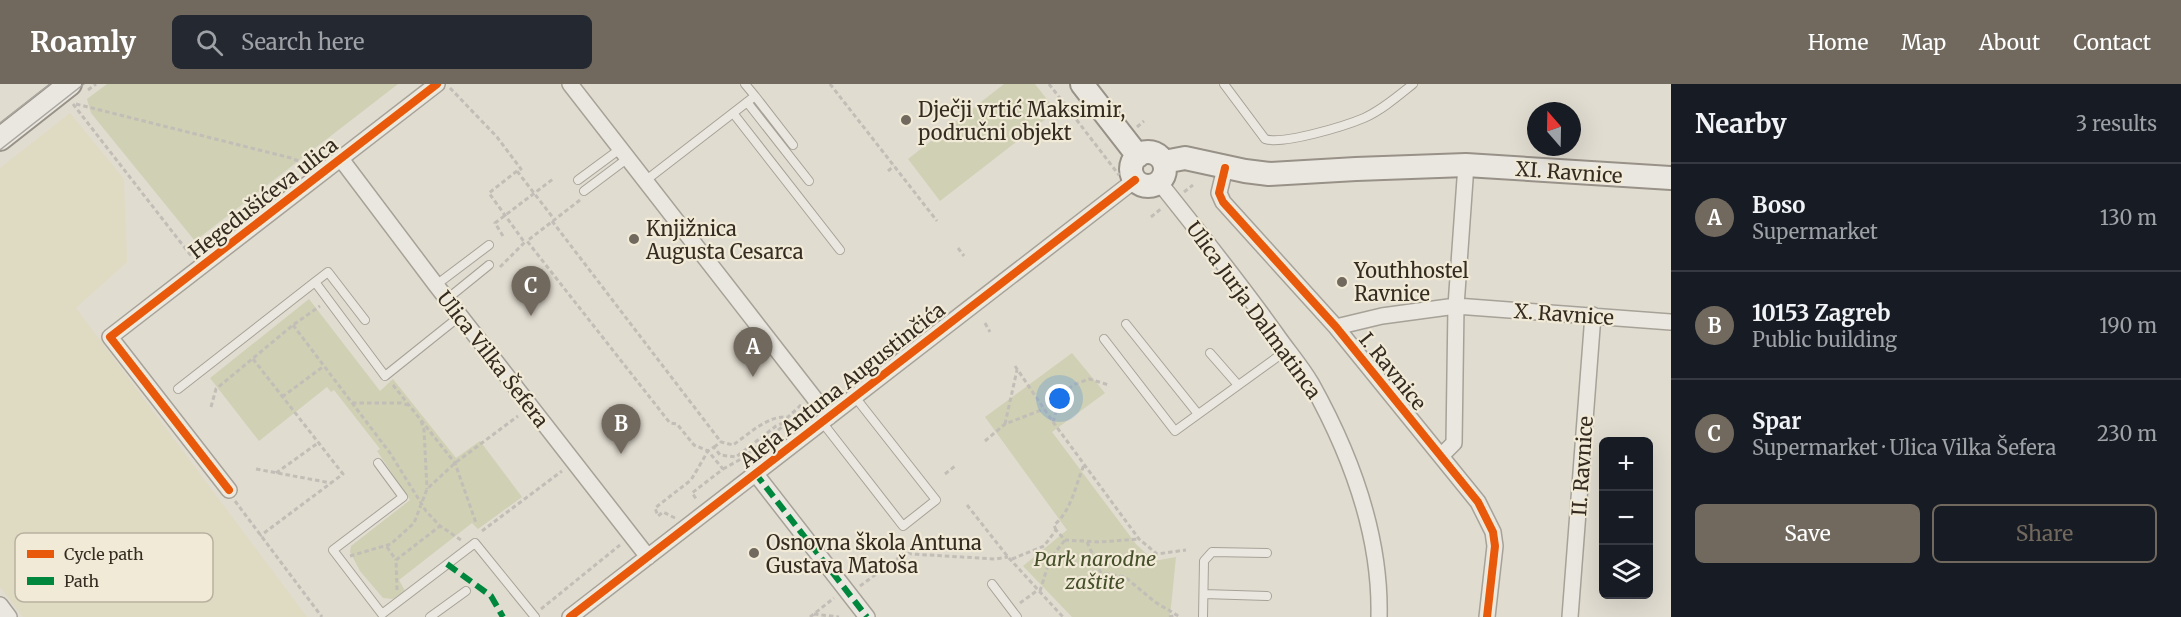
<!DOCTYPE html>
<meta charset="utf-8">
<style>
body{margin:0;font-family:Merriweather,serif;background:#242831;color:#f1f3f6}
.controls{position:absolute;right:18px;bottom:18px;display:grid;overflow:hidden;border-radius:9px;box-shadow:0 6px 24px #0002}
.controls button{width:54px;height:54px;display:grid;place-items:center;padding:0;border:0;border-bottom:2px solid #363941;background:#171b24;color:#f1f3f6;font:30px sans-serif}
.compass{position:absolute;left:1527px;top:18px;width:54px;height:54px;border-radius:50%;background:#171b24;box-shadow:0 6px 24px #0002;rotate:340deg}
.you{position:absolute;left:1060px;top:315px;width:21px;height:21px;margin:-15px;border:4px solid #fff;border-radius:50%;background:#1a73e8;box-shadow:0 0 0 9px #1a73e833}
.badge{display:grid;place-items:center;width:39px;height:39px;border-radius:50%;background:#71695e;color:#fff;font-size:20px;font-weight:700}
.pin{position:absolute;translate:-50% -50px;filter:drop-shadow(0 2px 3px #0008)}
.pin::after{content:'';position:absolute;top:32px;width:21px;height:18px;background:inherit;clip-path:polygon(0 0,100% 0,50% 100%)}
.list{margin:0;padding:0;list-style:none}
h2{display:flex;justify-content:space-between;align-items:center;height:78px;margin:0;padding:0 24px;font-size:26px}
h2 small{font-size:20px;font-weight:400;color:#9ea1a6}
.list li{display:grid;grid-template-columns:39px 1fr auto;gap:18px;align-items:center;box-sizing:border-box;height:108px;padding:0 24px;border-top:2px solid #363941}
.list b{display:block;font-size:22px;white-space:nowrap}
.list p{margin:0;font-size:20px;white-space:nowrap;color:#9ea1a6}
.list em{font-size:20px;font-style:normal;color:#9ea1a6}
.actions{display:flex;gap:12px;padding:18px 24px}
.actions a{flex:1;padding:14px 0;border:2px solid #71695e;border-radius:9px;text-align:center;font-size:21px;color:#71695e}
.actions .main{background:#71695e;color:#fff}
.icon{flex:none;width:33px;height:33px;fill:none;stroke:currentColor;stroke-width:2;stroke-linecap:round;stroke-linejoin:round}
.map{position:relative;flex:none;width:1671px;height:533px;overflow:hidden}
header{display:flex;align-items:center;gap:36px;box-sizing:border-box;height:84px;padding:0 30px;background:#71695e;color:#fff}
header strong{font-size:28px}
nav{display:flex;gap:33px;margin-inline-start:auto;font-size:21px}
.search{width:420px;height:54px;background:#242831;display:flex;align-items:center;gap:15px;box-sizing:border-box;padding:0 21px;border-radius:9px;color:#9ea1a6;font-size:22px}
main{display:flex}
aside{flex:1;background:#171b24}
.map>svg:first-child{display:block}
.farmland{fill:#dfdac2}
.green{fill:#cfd0b4}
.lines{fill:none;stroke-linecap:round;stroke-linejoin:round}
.lane-casing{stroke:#a7a298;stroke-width:10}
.street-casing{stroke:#a7a298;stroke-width:18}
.secondary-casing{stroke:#979188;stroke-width:26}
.path{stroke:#c2beb7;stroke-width:3;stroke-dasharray:4.5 3;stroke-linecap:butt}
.lane{stroke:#eae7e0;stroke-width:8}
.street{stroke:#eae7e0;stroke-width:15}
.secondary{stroke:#eae7e0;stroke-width:22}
.tram{stroke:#aaa6a0;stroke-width:1.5}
.quiet{stroke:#00873e;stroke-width:6;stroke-dasharray:12 6;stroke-linecap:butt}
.cycleway-casing{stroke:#f1ead7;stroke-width:11}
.cycleway{stroke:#e8590c;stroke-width:8}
.poi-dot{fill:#71695e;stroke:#f1ead7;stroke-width:2}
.labels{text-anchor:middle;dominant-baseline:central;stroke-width:4.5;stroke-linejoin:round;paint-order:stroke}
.poi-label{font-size:20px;fill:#352b21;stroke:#f1ead7;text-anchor:start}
.street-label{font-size:20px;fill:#352b21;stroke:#f1ead7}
.park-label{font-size:20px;font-style:italic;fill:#454f2a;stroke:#f1ead7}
.key{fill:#f1ead7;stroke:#b9b1a0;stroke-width:1.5}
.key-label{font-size:16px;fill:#352b21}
</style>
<header>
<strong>Roamly</strong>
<div class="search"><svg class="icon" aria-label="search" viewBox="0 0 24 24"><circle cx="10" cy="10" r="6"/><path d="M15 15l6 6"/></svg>Search here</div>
<nav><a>Home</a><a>Map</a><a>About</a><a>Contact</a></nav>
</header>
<main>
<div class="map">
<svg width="1671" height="533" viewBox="0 0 1671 533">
<rect width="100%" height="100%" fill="#e1dcd0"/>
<path class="farmland" d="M70 29 124 95 127 178 76 224 307 533H23L0 503V84Z"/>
<path class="green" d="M107 0H398L195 157 91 29 87 15Z
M1004 0H1035L1056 27 940 117 908 75Z
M309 215 380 307 393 295 456 374 480 357 522 413 478 445 472 439 399 496 405 507 393 515 383 514 360 487 350 468 351 462 410 416 377 367 380 365 334 306 331 308 327 303 259 357 210 294Z
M1072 269 1105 309 1052 348 1136 460 1154 477 1176 473 1170 533H1072L1023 482 1067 446 985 333Z"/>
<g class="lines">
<defs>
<path id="lane" d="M745 0 755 12
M1224 0 1265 55C1283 61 1345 42 1364 34 1382 26 1398 12 1413 0
M747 18 809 97
M733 29 840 166
M578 96 620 65
M645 97 755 12 793 61
M584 107 628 74
M315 198 328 188 365 236
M436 201 489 161
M447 215 489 181
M1126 240 1198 330
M1104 255 1175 347 1287 266
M1210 269 1238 301
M178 305 315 198 385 292 460 232
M822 338 903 442 936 416 855 313
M378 379 403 413 333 466 382 530 475 459 535 533
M992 500 1017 533
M1204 510 1267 512
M430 533 466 507
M1203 533 1204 477 1212 468 1267 469"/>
<path id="street" d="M570 0 829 333
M341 75 436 201 648 473
M1225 84 1219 109 1223 118 1336 243 1478 418 1493 448 1495 462 1487 533
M1159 98C1199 148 1239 198 1276 250 1287 266 1301 282 1311 299 1350 369 1381 451 1379 533
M1336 243 1382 232 1456 222 1671 238
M1441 372 1454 359 1456 222 1466 81
M755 389 867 533
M229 406 110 253 437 0
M0 521 9 533
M570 533 1135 96
M1570 533 1593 231"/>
<path id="secondary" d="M1082 0 1138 72
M0 55 70 0
M1131 85a17 17 0 1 1 34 0a17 17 0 1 1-34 0Z
M1164 78 1185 74 1245 87 1269 90 1356 85 1466 81 1671 94"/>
</defs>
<use href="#lane" class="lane-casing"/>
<use href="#street" class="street-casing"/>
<use href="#secondary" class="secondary-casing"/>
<path class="path" d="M830 0 937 137
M1049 0 1119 91
M450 4 497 53 521 85 517 87 554 135
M88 6 96 0
M73 20 192 173
M76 20 291 74 301 78 305 83
M1137 43 1144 37
M517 87 489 109 525 159
M888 87 894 82
M1184 108 1193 101
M580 116 527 157 670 339 677 340 694 361 708 367 723 385 692 409 697 416
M1151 133 1162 124
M552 137 721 358
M503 152 495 139 553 95
M958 164 964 172
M500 183 525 158
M985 239 990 248
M293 241 390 369 426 427 440 442 461 456
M253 275 343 390 260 452
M1015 282 1053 338 1139 455 1157 470 1186 466
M393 301 455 379 476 439
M282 313 324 282
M352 319H401L408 321
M211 323 216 305 293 241 320 222
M421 337 424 346 427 405
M1053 338 1061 312 1073 301 1089 295 1109 301
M1005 340 1017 286
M985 357 1005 340 1044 325
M714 363 721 358 733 361C749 350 768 331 788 333
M256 385 331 399
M723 385 741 375 782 343 788 333 802 320
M276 389 318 359
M945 390 955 382
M235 417 322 533
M967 421 1008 473 1063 533
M675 434 663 428 658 432 655 424 691 396 708 367 714 363 720 371 736 373 776 342 785 338
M1056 446 1054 441C1072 426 1075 402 1084 381
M482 447 562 387
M1087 458 1101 489 1125 493 1155 518 1180 533
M387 463 396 476
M350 472 391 460 414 439 427 405 455 379 518 332
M1012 475 1044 462 1056 446 1065 456 1100 458 1139 455
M860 502 908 467 911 470 996 475 1008 473
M397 506 396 476 440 442
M1040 507 1050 475 1065 456
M1020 519 1038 506
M541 525 620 461
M814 530 839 533
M810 533 834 514
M1169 533 1177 531"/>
<use href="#lane" class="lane"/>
<use href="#street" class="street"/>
<use href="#secondary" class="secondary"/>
<path class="tram" d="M0 39 50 0
M0 66 84 0"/>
<path class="quiet" d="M755 389 867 533
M447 480 491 512 503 533"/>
<defs>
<path id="cycleway" d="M1225 84 1219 109 1223 118 1336 243 1478 418 1493 448 1495 462 1487 533
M229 406 110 253 437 0
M570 533 1135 96"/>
</defs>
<use href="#cycleway" class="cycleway-casing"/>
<use href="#cycleway" class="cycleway"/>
</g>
<g class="poi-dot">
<circle cx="906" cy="36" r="6"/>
<circle cx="634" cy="155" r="6"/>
<circle cx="1342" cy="198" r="6"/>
<circle cx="754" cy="469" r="6"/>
</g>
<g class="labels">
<g class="poi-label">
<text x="918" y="25">Dječji vrtić Maksimir,<tspan x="918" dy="23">područni objekt</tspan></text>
<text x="646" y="144">Knjižnica<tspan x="646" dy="23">Augusta Cesarca</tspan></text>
<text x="1354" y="186">Youthhostel<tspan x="1354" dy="23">Ravnice</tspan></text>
<text x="766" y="458">Osnovna škola Antuna<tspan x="766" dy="23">Gustava Matoša</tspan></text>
</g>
<g class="street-label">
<text transform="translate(1569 88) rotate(4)">XI. Ravnice</text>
<text transform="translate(263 114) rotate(-38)">Hegedušićeva ulica</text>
<text transform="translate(1254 226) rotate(54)">Ulica Jurja Dalmatinca</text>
<text transform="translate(1564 230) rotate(4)">X. Ravnice</text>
<text transform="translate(493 275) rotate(52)">Ulica Vilka Šefera</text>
<text transform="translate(1393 287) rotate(51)">I. Ravnice</text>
<text transform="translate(842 301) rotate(-38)">Aleja Antuna Augustinčića</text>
<text transform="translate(1582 382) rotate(-86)">II. Ravnice</text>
</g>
<g class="park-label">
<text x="1095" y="474">Park narodne<tspan x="1095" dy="23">zaštite</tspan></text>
</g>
</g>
<rect x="15" y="449" width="198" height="69" rx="9" class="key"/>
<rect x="27" y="466" width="27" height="8" fill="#e8590c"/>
<rect x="27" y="493" width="27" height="8" fill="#00873e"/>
<g class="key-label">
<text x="64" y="476">Cycle path</text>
<text x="64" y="503">Path</text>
</g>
</svg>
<div class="controls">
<button>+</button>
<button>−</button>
<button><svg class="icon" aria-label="layers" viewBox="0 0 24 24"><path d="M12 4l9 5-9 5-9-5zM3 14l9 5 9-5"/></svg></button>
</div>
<svg class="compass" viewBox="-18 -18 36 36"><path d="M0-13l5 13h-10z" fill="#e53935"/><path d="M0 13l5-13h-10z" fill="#9ea1a6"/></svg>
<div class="you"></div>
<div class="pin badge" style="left:753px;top:293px">A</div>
<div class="pin badge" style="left:621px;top:370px">B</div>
<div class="pin badge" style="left:531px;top:232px">C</div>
</div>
<aside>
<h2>Nearby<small>3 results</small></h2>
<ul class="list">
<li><span class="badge">A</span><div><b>Boso</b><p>Supermarket</p></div><em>130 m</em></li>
<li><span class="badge">B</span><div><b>10153 Zagreb</b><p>Public building</p></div><em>190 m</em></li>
<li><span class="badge">C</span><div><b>Spar</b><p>Supermarket · Ulica Vilka Šefera</p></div><em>230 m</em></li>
</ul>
<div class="actions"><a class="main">Save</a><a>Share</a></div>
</aside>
</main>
